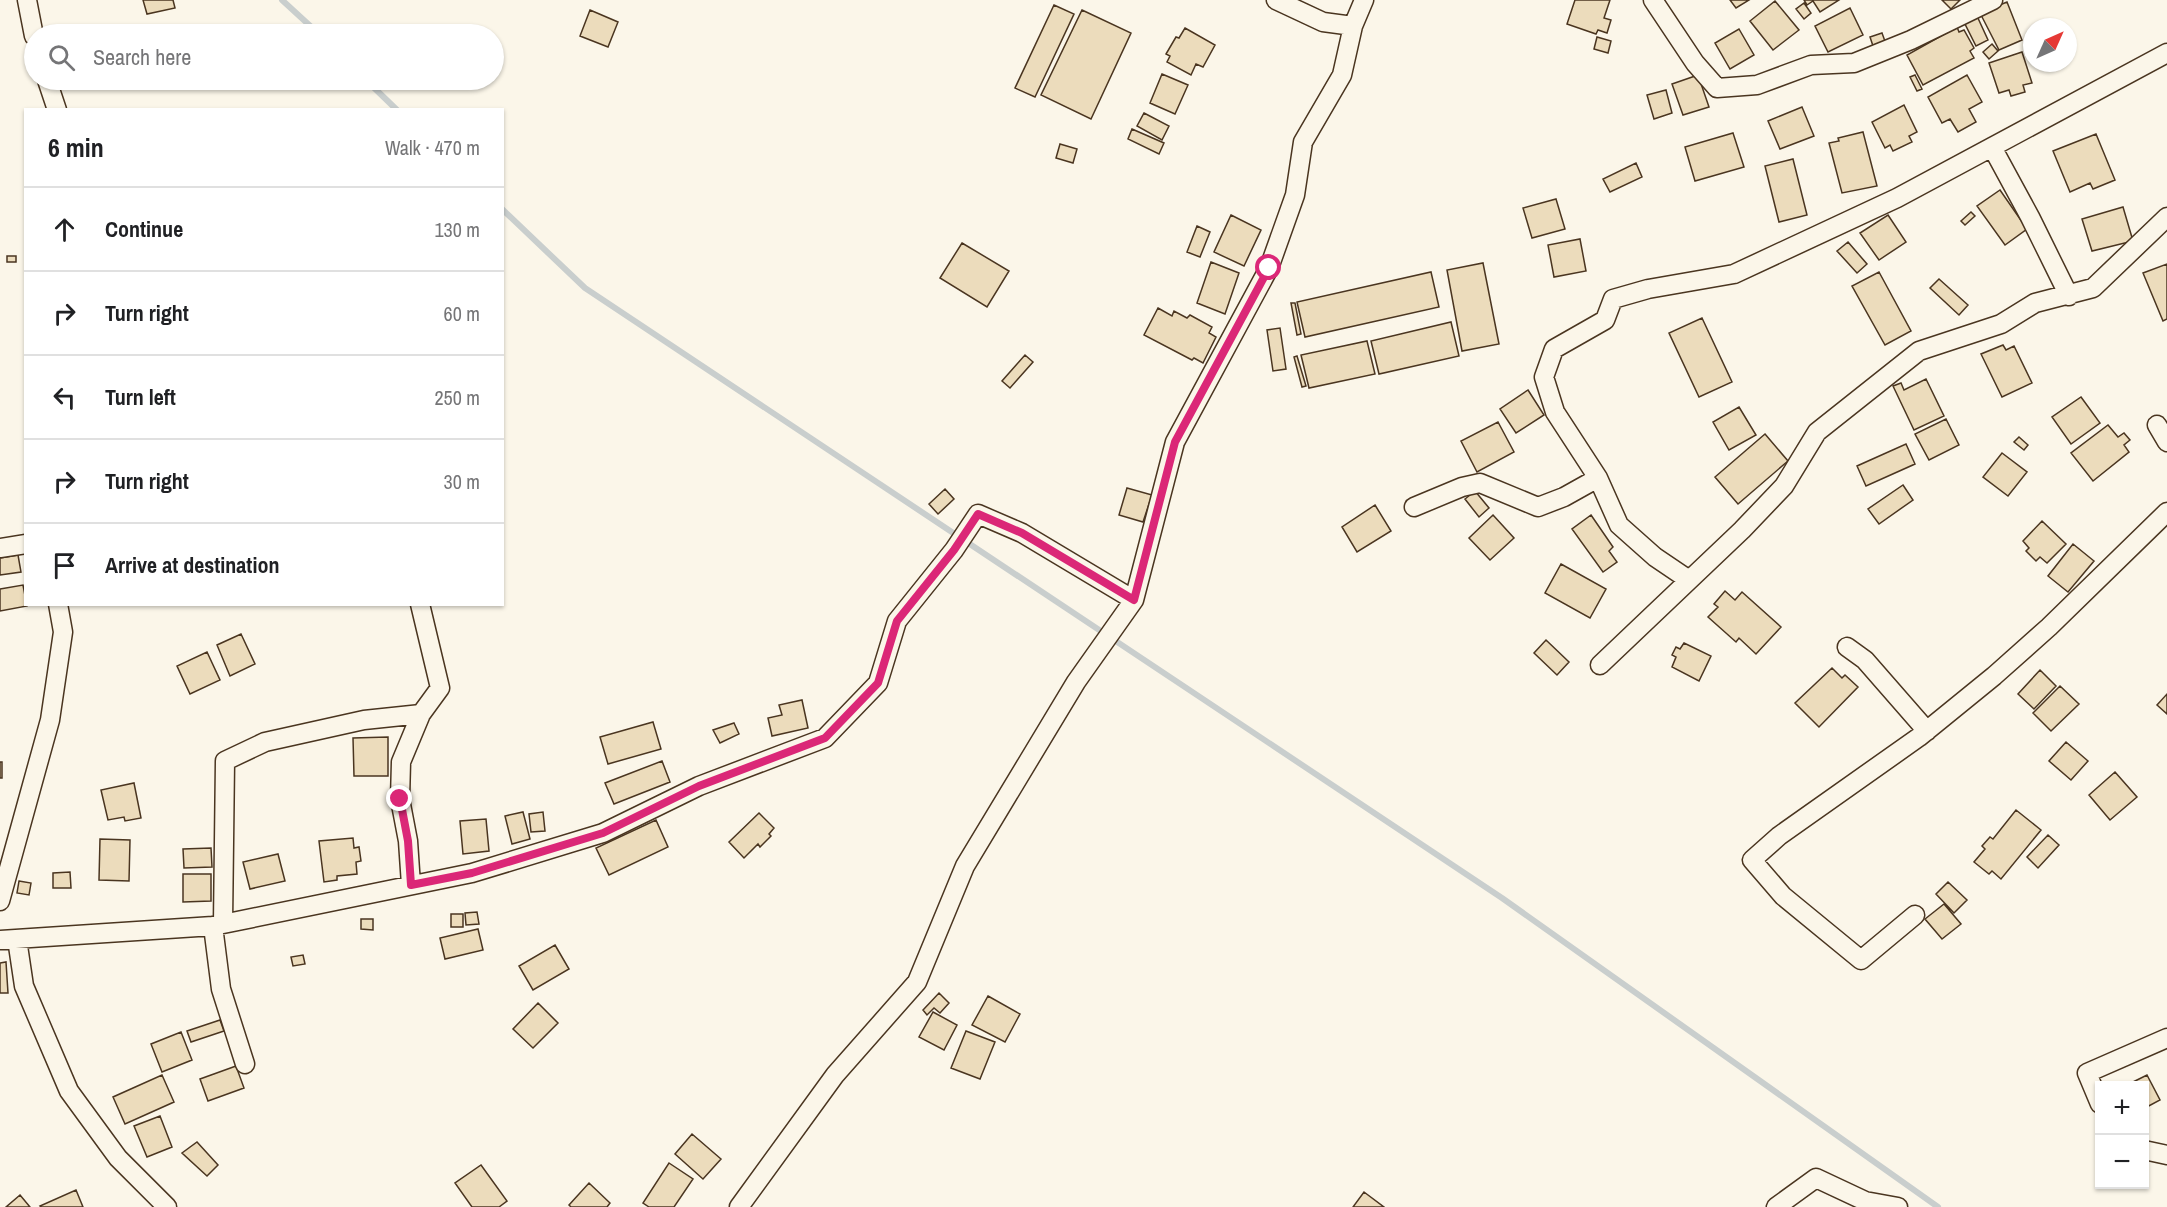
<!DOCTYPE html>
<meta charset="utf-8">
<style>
body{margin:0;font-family:"Archivo Narrow",sans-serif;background:#f6f6f6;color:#202124}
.controls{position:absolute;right:18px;bottom:18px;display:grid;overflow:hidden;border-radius:0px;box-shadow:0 2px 4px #0004}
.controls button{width:54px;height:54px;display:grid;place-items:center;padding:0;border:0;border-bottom:2px solid #e0e0e0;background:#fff;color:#202124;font:30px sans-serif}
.compass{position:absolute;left:2023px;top:18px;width:54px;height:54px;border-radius:50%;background:#fff;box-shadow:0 2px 4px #0004;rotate:45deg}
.stop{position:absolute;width:18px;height:18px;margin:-14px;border:4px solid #db2777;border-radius:50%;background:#fff}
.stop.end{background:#db2777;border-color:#fff;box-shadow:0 2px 6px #0008}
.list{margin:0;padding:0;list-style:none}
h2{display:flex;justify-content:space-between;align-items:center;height:78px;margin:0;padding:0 24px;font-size:26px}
h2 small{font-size:20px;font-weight:400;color:#757577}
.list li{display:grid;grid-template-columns:39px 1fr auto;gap:18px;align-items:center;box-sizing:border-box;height:84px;padding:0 24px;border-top:2px solid #e0e0e0}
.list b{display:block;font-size:22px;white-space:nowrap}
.list em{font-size:20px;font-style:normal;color:#757577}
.icon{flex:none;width:33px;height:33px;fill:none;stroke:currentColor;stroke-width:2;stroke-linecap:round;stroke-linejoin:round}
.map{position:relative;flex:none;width:2167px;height:1207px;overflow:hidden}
.search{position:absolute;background:#fff;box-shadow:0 2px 4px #0004;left:24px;top:24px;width:480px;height:66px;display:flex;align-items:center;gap:15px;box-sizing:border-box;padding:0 21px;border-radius:33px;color:#757577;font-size:22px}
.panel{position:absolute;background:#fff;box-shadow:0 2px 4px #0004;left:24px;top:108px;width:480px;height:498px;border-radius:0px}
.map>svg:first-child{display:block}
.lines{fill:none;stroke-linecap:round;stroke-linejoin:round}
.stream{stroke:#c9cecd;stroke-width:6}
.building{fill:#ecdcbc;stroke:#4a3520;stroke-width:1.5}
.street-casing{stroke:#4a3520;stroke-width:21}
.street{stroke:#fbf6e9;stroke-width:18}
.route{stroke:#db2777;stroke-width:8}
</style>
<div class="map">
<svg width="2167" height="1207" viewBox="0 0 2167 1207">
<rect width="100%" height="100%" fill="#fbf6e9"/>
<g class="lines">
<path class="stream" d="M282 0 319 34
M366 80 397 110
M502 209 585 288 1502 898 1938 1207"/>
</g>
<path class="building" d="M143 0H173L175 8 147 14Z
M1575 0H1610L1604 18 1611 20 1607 33 1598 30 1596 34 1567 24Z
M1730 0H1749L1736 8Z
M1804 0H1839L1820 12 1813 1 1807 5Z
M1942 0H1960L1951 9Z
M1775 1 1799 30 1773 50 1750 21Z
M2007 2 2022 40 1999 50 1980 13Z
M1804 3 1811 13 1804 19 1796 9Z
M1054 5 1074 14 1035 97 1015 88Z
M1850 8 1863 35 1828 52 1815 26Z
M590 10 618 22 608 47 580 36Z
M1082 10 1131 33 1091 119 1041 95Z
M1977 16 1988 40 1976 46 1964 22Z
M1957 27 1959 32 1964 30 1974 48 1970 51 1974 58 1923 85 1907 55Z
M1185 28 1215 45 1203 67 1196 64 1191 75 1167 62 1170 56 1166 54 1176 37 1179 38Z
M1739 29 1754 55 1730 69 1715 43Z
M1882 33 1886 44 1874 49 1870 37Z
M1597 37 1611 41 1608 53 1594 49Z
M1992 44 1998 51 1989 59 1983 52Z
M2022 52 2032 83 2023 85 2025 92 2011 96 2009 90 1999 93 1989 63Z
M1162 74 1188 85 1175 114 1150 103Z
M1698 75 1709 107 1683 115 1672 84Z
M1915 75 1922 89 1917 91 1910 77Z
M1967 75 1982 102 1969 109 1976 122 1958 132 1950 119 1942 123 1928 97Z
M1666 90 1672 113 1654 119 1647 95Z
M1904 105 1917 132 1909 136 1912 142 1893 151 1890 145 1885 148 1872 122Z
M1802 107 1814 136 1780 149 1768 121Z
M1144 113 1169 126 1162 140 1137 126Z
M1132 129 1164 143 1159 154 1128 139Z
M1863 132 1877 186 1842 193 1829 143 1839 141 1838 138Z
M1733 133 1744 167 1695 181 1685 147Z
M2096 134 2115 180 2093 189 2090 183 2070 192 2053 151Z
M1060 144 1077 149 1073 163 1056 158Z
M1793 159 1807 215 1779 222 1765 166Z
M1636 163 1642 177 1610 192 1603 179Z
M2000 190 2027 229 2005 245 1977 206Z
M1556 199 1565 229 1532 238 1523 208Z
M2123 207 2133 241 2092 251 2082 219Z
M1971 212 1975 216 1965 225 1961 221Z
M1231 215 1261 230 1244 266 1214 252Z
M1888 215 1906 242 1879 260 1860 233Z
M1197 226 1210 232 1200 257 1187 252Z
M1580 239 1586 271 1554 277 1548 245Z
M1848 242 1867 264 1857 273 1837 251Z
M962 243 1009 271 987 307 940 278Z
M7 256H16V262H7Z
M1211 262 1239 273 1225 314 1197 303Z
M1483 263 1499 344 1462 351 1447 270Z
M2167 264V319L2163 321 2143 273Z
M1431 272 1439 307 1305 337 1297 302Z
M1879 272 1911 331 1885 345 1852 286Z
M1939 279 1968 305 1959 315 1930 288Z
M1291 303H1295L1301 334 1297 335Z
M1158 308 1172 316 1174 311 1187 318 1190 315 1212 327 1209 333 1216 337 1203 363 1194 358 1192 360 1144 335Z
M1702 318 1732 382 1699 397 1669 333Z
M1451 322 1459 356 1379 374 1371 341Z
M1280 328 1286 369 1273 371 1267 330Z
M1367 341 1375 374 1309 388 1301 355Z
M2003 345 2006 350 2014 346 2032 383 2002 397 1981 354Z
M1025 355 1033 362 1010 388 1002 381Z
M1297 356 1306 386 1302 387 1294 357Z
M1926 379 1944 416 1914 430 1893 386 1901 383 1904 390Z
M1528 390 1544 415 1516 433 1500 409Z
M2081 397 2100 423 2071 444 2052 417Z
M1739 407 1756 435 1729 450 1713 422Z
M1946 419 1959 445 1929 460 1915 434Z
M1498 422 1514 452 1477 472 1461 441Z
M2108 425 2118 437 2124 433 2130 440 2124 445 2129 452 2093 481 2071 453Z
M1765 434 1788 461 1738 504 1715 477Z
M2019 437 2028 445 2024 450 2014 442Z
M1906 444 1915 464 1866 486 1857 466Z
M2002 453 2027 472 2008 496 1983 477Z
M1903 485 1913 500 1879 524 1868 509Z
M1127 488 1152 495 1143 522 1119 515Z
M945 489 954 499 938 514 929 504Z
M1475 491 1489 508 1479 517 1465 499Z
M1375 505 1391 531 1357 552 1342 527Z
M1493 515 1514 538 1490 560 1469 538Z
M1591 515 1613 547 1609 551 1617 562 1603 572 1572 529Z
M2042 521 2066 544 2047 563 2040 557 2036 561 2026 551 2029 548 2023 541Z
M2073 544 2094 561 2068 592 2048 576Z
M18 555 21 572 0 575V558Z
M1561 564 1606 589 1590 618 1545 593Z
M23 585 27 606 0 611V589Z
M1725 591 1735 600 1742 592 1781 627 1756 654 1739 638 1736 642 1708 617 1718 607 1714 604Z
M241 634 255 664 230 676 217 645Z
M1546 640 1569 662 1557 675 1534 653Z
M1684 643 1711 656 1699 681 1672 667 1676 657 1672 655 1676 647 1680 649Z
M207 652 220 680 190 694 177 666Z
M1832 668 1842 678 1845 675 1858 687 1819 727 1795 703Z
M2040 670 2056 686 2034 709 2018 694Z
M2060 686 2079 704 2051 731 2033 713Z
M2167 694V714L2157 705Z
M802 700 808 728 772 736 768 718 782 715 779 705Z
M653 722 661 749 608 764 600 737Z
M734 723 739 734 720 743 713 730Z
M388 737V776H354L353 738Z
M2066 742 2088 761 2071 780 2049 761Z
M662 761 670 782 614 804 605 783Z
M0 762H2V778H0Z
M2115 772 2137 797 2110 820 2089 795Z
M134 783 141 818 125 821 124 817 108 820 101 790Z
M2016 810 2041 830 2001 879 1992 871 1989 874 1974 862 1985 849 1982 846 1990 837 1993 839Z
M523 812 530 839 512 844 505 816Z
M543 812 545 831 531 832 529 814Z
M759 813 774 828 769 834 771 836 760 847 758 844 744 858 729 842Z
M486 819 489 851 463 854 460 821Z
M656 820 668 847 609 875 596 848Z
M2048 835 2059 845 2038 868 2027 857Z
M353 838 354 848 359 847 361 861 356 862 357 874 337 876V880L324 882 319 841Z
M100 839 130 840 129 881 99 880Z
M211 848 212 867 184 868 183 849Z
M278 854 285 881 250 889 243 862Z
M70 872 71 888H53V873Z
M183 874H211V901L183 902Z
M19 881 31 883 29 895 17 893Z
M1948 882 1967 900 1954 913 1936 894Z
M1944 904 1961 924 1942 939 1925 919Z
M477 912 479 924 466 925 465 913Z
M451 914H463V927H451Z
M361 919H373V930L361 929Z
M478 929 483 950 445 959 440 938Z
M555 945 569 969 533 990 519 966Z
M303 955 305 964 293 966 291 957Z
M6 962 8 993H0V963Z
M939 993 949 1003 940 1013 934 1008 927 1015 923 1010Z
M988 996 1020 1014 1005 1042 972 1025Z
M538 1003 558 1023 533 1048 513 1029Z
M933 1012 957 1025 944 1050 919 1037Z
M220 1020 224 1031 191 1042 187 1031Z
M966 1031 995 1042 980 1079 951 1068Z
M181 1032 192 1060 162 1072 151 1044Z
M236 1066 244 1088 208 1101 200 1079Z
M162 1075 174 1102 125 1124 113 1097Z
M2147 1075 2160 1100 2145 1108 2144 1086H2132L2131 1083Z
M160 1116 172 1147 147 1157 134 1126Z
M692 1134 721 1159 703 1179 675 1154Z
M197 1142 218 1165 207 1176 182 1153Z
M669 1163 693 1179 674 1207H649L643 1203Z
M481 1165 507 1201 499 1207H472L455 1183Z
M589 1183 610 1203 607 1207H571L569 1205Z
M76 1190 83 1207H41L40 1206Z
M1364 1192 1384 1207H1353Z
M20 1195 30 1207H6Z"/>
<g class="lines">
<defs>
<path id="street" d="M27 0 34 36
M1276 0 1323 22 1353 26
M1653 0 1695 63 1717 88 1757 85 1811 65 1854 63 1911 40 1993 0
M47 80 57 110
M1992 147 2030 217 2069 296
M2157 425 2167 442
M1414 507 1462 487 1480 483 1538 507 1564 497 1598 478
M0 548 26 544
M1689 580 1655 557 1619 525 1598 478 1555 412 1544 377 1554 349 1605 320 1613 299 1648 289 1734 274 1897 198 2167 53
M1847 647 1865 660 1927 731
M1600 665 1742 530 1784 486 1817 432 1919 351 2001 324 2035 303 2093 288 2167 217
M411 885 408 841 400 799 401 762 421 714 440 688 420 604
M0 901 50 720 63 632 58 604
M1915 915 1861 960 1783 896 1752 860 1779 836 1919 737 1994 676 2049 627 2167 512
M223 923 225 761 265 742 364 720 421 714
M213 926 221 989 245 1064
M17 939 24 986 69 1091 118 1158 167 1207
M0 940 213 926 472 873 603 833 699 786 825 738 878 683 897 621 954 550 978 514 1022 533 1134 600
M2100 1104 2087 1073 2167 1038
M2144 1150 2167 1155
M739 1207 835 1075 917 982 965 866 1076 682 1134 600 1175 442 1269 268 1295 195 1303 142 1342 75 1353 26 1364 0
M1776 1207 1816 1178 1865 1201 1898 1207"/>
</defs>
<use href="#street" class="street-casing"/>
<use href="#street" class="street"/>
</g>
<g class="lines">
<path class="route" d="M400 799 408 841 411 885 472 873 603 833 699 786 825 738 878 683 897 621 954 550 978 514 1022 533 1134 600 1175 442 1269 268"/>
</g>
</svg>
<div class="controls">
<button>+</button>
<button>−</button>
</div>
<svg class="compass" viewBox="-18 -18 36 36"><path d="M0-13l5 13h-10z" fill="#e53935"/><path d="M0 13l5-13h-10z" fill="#757577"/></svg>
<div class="stop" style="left:1269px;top:268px"></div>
<div class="stop end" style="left:400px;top:799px"></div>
<div class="search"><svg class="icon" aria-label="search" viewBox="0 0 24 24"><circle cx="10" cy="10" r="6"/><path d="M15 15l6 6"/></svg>Search here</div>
<section class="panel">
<h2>6 min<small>Walk · 470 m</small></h2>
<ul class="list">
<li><svg class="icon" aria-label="ahead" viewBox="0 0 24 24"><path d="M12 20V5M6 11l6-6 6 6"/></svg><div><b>Continue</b></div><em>130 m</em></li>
<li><svg class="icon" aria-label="right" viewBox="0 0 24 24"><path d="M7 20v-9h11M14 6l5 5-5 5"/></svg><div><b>Turn right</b></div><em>60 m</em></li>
<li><svg class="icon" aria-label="left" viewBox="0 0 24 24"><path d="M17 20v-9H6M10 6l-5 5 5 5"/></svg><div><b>Turn left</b></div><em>250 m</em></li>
<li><svg class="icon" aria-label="right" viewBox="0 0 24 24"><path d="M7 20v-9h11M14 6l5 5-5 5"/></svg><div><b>Turn right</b></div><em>30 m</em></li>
<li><svg class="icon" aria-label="arrive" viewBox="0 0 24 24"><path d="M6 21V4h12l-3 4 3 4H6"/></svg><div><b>Arrive at destination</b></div></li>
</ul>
</section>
</div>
